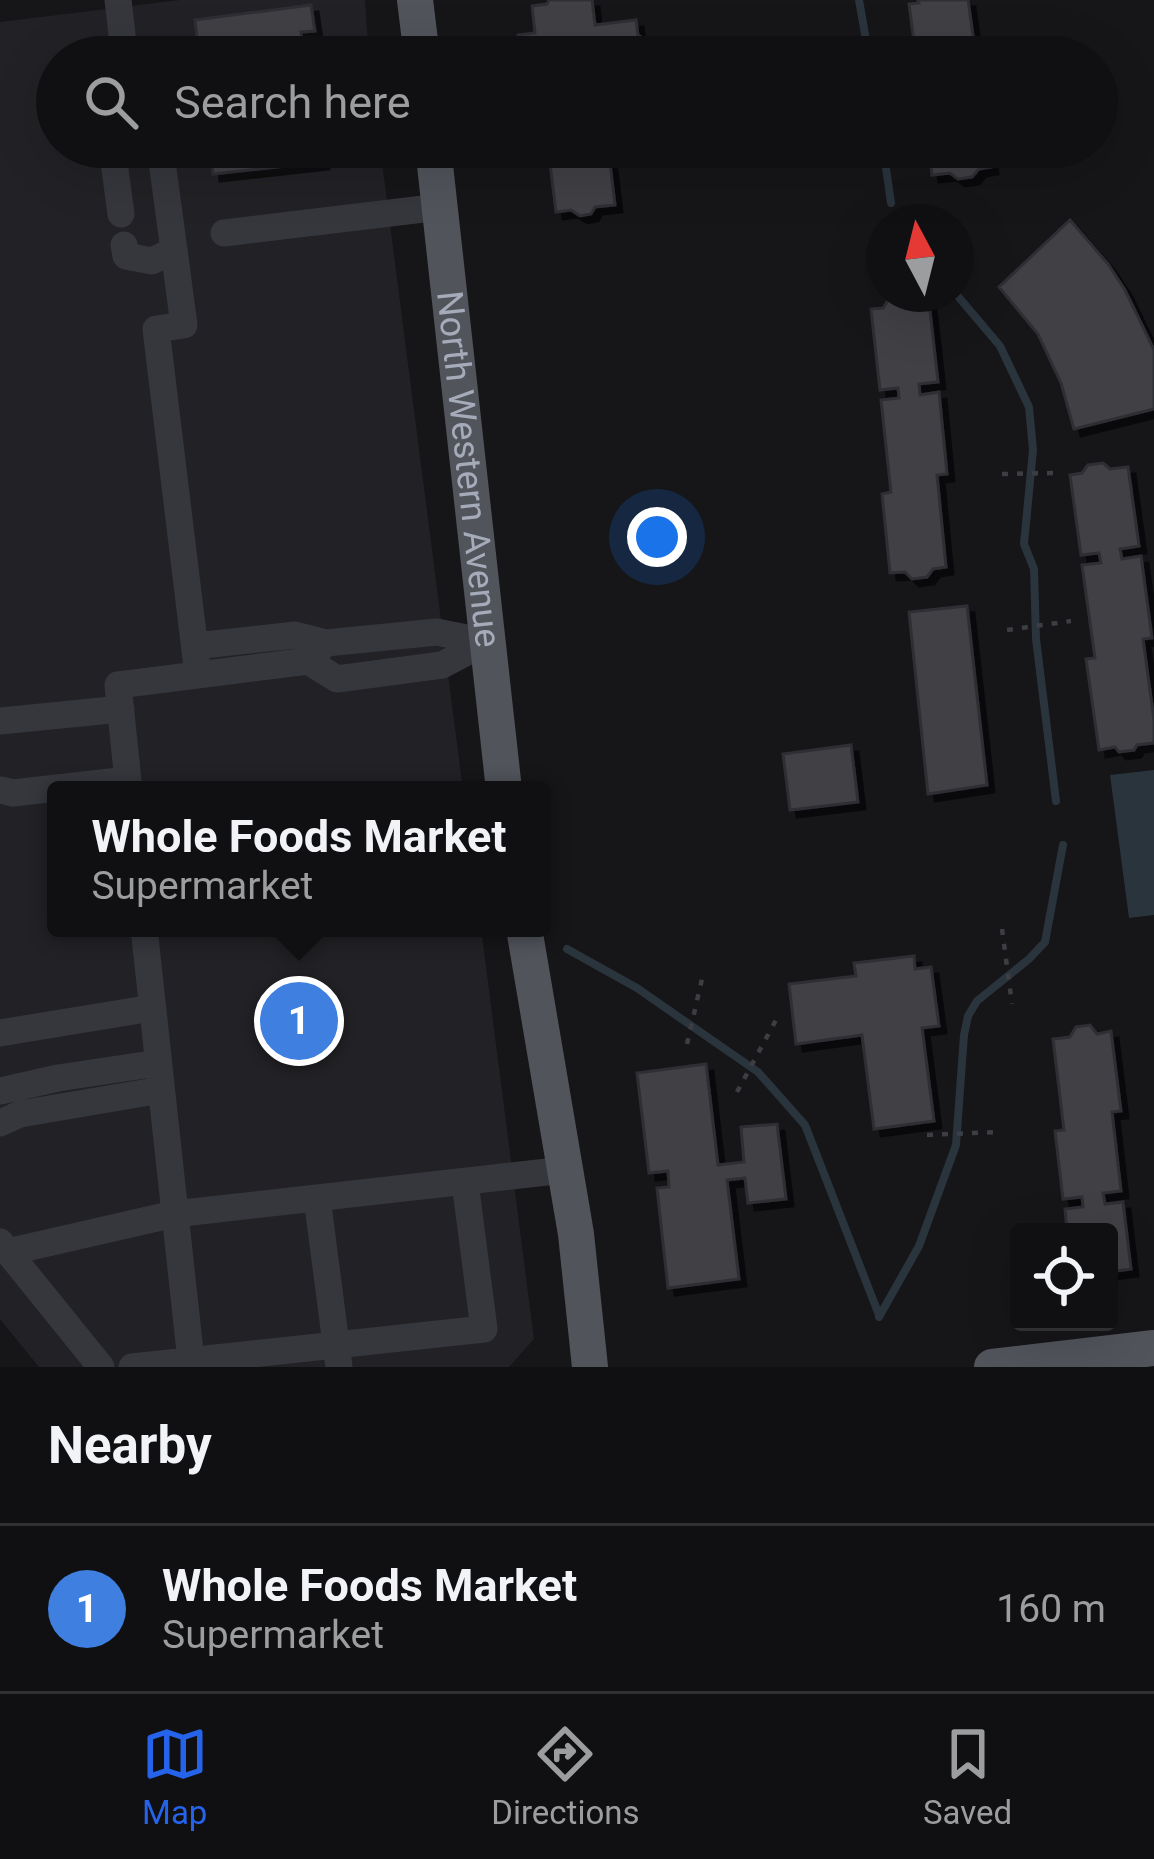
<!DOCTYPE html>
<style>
body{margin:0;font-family:Roboto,sans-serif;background:#19191b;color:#f1f3f6}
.controls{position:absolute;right:36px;bottom:36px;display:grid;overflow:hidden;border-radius:12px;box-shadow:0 12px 48px #0002}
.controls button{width:108px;height:108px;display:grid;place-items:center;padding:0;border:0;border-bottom:3px solid #303032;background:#101012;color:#f1f3f6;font:60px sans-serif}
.compass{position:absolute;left:866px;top:204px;width:108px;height:108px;border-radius:50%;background:#101012;box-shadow:0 12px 48px #0002;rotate:353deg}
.you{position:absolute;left:657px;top:537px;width:42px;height:42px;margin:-30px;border:9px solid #fff;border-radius:50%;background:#1a73e8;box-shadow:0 0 0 18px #1a73e833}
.badge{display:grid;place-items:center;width:78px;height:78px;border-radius:50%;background:#2563eb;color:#fff;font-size:39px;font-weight:700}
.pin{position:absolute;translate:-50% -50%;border:6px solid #fff;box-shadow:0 3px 12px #0006}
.popup{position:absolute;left:47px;top:781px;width:504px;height:156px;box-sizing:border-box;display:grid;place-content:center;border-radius:12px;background:#101012;filter:drop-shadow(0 3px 9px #0005);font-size:39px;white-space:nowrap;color:#9c9d9f}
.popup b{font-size:45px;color:#f1f3f6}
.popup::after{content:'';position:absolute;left:50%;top:100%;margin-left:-24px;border:24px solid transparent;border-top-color:#101012}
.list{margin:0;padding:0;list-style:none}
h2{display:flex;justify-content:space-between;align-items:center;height:156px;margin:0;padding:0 48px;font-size:51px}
h2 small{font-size:39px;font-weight:400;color:#9c9d9f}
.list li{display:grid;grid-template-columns:78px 1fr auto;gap:36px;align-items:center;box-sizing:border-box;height:168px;padding:0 48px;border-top:3px solid #303032}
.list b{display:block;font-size:45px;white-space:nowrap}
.list p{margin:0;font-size:39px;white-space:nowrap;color:#9c9d9f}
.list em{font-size:39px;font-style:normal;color:#9c9d9f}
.icon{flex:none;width:66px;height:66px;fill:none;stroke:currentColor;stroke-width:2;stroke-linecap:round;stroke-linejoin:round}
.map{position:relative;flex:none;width:1154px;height:1367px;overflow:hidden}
.search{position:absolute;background:#101012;box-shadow:0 12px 48px #0002;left:36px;right:36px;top:36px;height:132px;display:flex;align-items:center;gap:30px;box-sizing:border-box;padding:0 42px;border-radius:66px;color:#9c9d9f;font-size:45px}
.sheet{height:324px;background:#101012}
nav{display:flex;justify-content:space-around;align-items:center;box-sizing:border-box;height:168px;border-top:3px solid #303032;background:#101012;font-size:33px;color:#9c9d9f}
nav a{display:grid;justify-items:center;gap:6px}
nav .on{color:#2563eb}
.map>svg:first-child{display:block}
.built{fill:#222125}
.water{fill:#2a343d}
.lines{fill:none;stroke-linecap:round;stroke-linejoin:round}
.stream{stroke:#2a343d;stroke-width:8}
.building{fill:#404045;stroke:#2f2f34;stroke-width:3;filter:url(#shadow)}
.path{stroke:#3c3e44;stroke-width:4.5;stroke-dasharray:6 9;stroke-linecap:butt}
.minor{stroke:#36373d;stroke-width:27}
.major{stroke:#52545c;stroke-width:36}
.labels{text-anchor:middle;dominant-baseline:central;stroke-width:9;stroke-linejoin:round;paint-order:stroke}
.street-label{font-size:36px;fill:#a6abb9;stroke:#111013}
</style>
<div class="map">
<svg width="1154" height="1367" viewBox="0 0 1154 1367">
<defs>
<filter id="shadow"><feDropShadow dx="7" dy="7" stdDeviation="0" flood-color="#0009"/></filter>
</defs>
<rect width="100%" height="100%" fill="#161518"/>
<path class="built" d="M180 0H365L369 57H57V147H380L463 790H56V928H481L534 1339 509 1367H39L0 1319V22Z"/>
<path class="water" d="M1154 770V915L1129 918 1110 775Z"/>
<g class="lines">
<path class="stream" d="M859 0 869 57
M883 147 891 203
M956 294 1000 346 1029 407 1033 450 1024 544 1034 569 1036 639 1056 801
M567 949 637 988 758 1072 805 1125 879 1315
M879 1317 919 1246 956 1145 964 1035 968 1016 977 1001 1029 959 1045 942 1063 845"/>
</g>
<path class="building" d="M549 0H592L595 25 636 20 638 35 650 43 651 57H521L518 35 535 33 532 6 547 4Z
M918 0H968L976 57H916L909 4 919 3Z
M311 5 315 31 301 32 303 57H239L238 54 199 57 195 20Z
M210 147H320L322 162 213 174Z
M548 147H608L615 205 595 207 591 214 580 216 571 210 556 212Z
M929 147H988L991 167 979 169 972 177 958 179 950 173 932 175Z
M1070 220 1108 264 1125 290 1154 350V409L1074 429 1061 383 1038 334 999 287Z
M904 298 911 305 929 302 938 382 919 384 920 395 939 392 947 474 937 475 946 567 933 569 927 577 912 579 905 572 890 573 882 494 891 492 881 400 899 398 898 388 880 390 871 309 883 308 889 299Z
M1103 463 1110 469 1128 467 1139 546 1120 549 1122 559 1141 556 1152 638 1143 639 1154 720V743L1137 745 1134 750 1119 752 1115 747 1099 750 1086 659 1095 658 1082 565 1101 563 1099 553 1081 555 1070 475 1082 473 1088 465Z
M967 606 987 785 928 794 909 612Z
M851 745 858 802 790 810 783 754Z
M914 956 915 969 931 967 939 1026 922 1028 934 1121 874 1129 862 1035 796 1044 789 984 856 976 854 963Z
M1090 1025 1097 1034 1111 1031 1121 1111 1112 1112 1121 1191 1103 1193 1105 1204 1123 1202 1131 1269 1109 1272V1232H1067L1065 1209 1083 1207 1082 1197 1063 1199 1055 1131 1064 1130 1053 1039 1070 1037 1076 1027Z
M706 1064 718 1165 744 1162 741 1127 777 1124 786 1199 748 1203 745 1178 727 1180 739 1279 668 1288 657 1188 669 1187 668 1171 649 1173 637 1073Z"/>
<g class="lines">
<path class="path" d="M956 262 972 249
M1002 474 1054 473
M1007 630 1071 621
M1002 929 1012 1004
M687 1044 702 979
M737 1092 776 1020
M927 1135 996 1132"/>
<path class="minor" d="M110 57 123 43 118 0
M112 147 121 214
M224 233 440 207
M124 245 126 256 152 261 174 250 160 147
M174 250 184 325 156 329 198 675
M195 646 295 635 326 643
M308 661 337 679 442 665 486 642
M0 721 121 709
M0 790 13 793 128 780
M129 790 118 685 308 661 326 643 437 632 486 642
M144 928 191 1361
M0 1033 152 1008
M0 1091 58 1078 158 1063
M0 1123 20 1114 161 1090
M317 1198 339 1367
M0 1242 101 1367
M8 1252 174 1214 565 1170
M132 1367 484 1329 465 1182"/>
<g class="major">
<path d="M415 0 422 57"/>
<path id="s1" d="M433 147 504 790"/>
<path d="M524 928 576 1234 590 1367"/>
<path d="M992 1367 1154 1348"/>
</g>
</g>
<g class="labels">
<g class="street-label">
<text stroke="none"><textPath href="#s1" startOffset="324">North Western Avenue</textPath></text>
</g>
</g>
</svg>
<div class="controls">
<button><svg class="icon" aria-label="locate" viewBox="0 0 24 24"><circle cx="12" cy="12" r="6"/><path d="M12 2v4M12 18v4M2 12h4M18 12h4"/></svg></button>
</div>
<svg class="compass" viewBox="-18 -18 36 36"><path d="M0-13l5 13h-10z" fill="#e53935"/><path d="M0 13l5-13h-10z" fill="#9c9d9f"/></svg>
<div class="you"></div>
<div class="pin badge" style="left:299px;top:1021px;background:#3f7fe0">1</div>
<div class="popup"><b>Whole Foods Market</b>Supermarket</div>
<div class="search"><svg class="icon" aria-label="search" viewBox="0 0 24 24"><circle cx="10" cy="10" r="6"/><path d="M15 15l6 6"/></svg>Search here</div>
</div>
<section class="sheet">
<h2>Nearby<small></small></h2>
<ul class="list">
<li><span class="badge" style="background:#3f7fe0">1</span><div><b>Whole Foods Market</b><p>Supermarket</p></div><em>160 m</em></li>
</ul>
</section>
<nav>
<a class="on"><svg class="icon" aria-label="map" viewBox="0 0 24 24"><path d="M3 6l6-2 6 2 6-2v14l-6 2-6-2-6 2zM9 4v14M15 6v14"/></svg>Map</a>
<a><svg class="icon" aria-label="directions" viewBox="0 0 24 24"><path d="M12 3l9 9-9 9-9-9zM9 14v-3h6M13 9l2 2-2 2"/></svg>Directions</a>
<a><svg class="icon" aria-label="saved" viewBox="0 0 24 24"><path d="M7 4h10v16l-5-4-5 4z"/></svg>Saved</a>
</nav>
